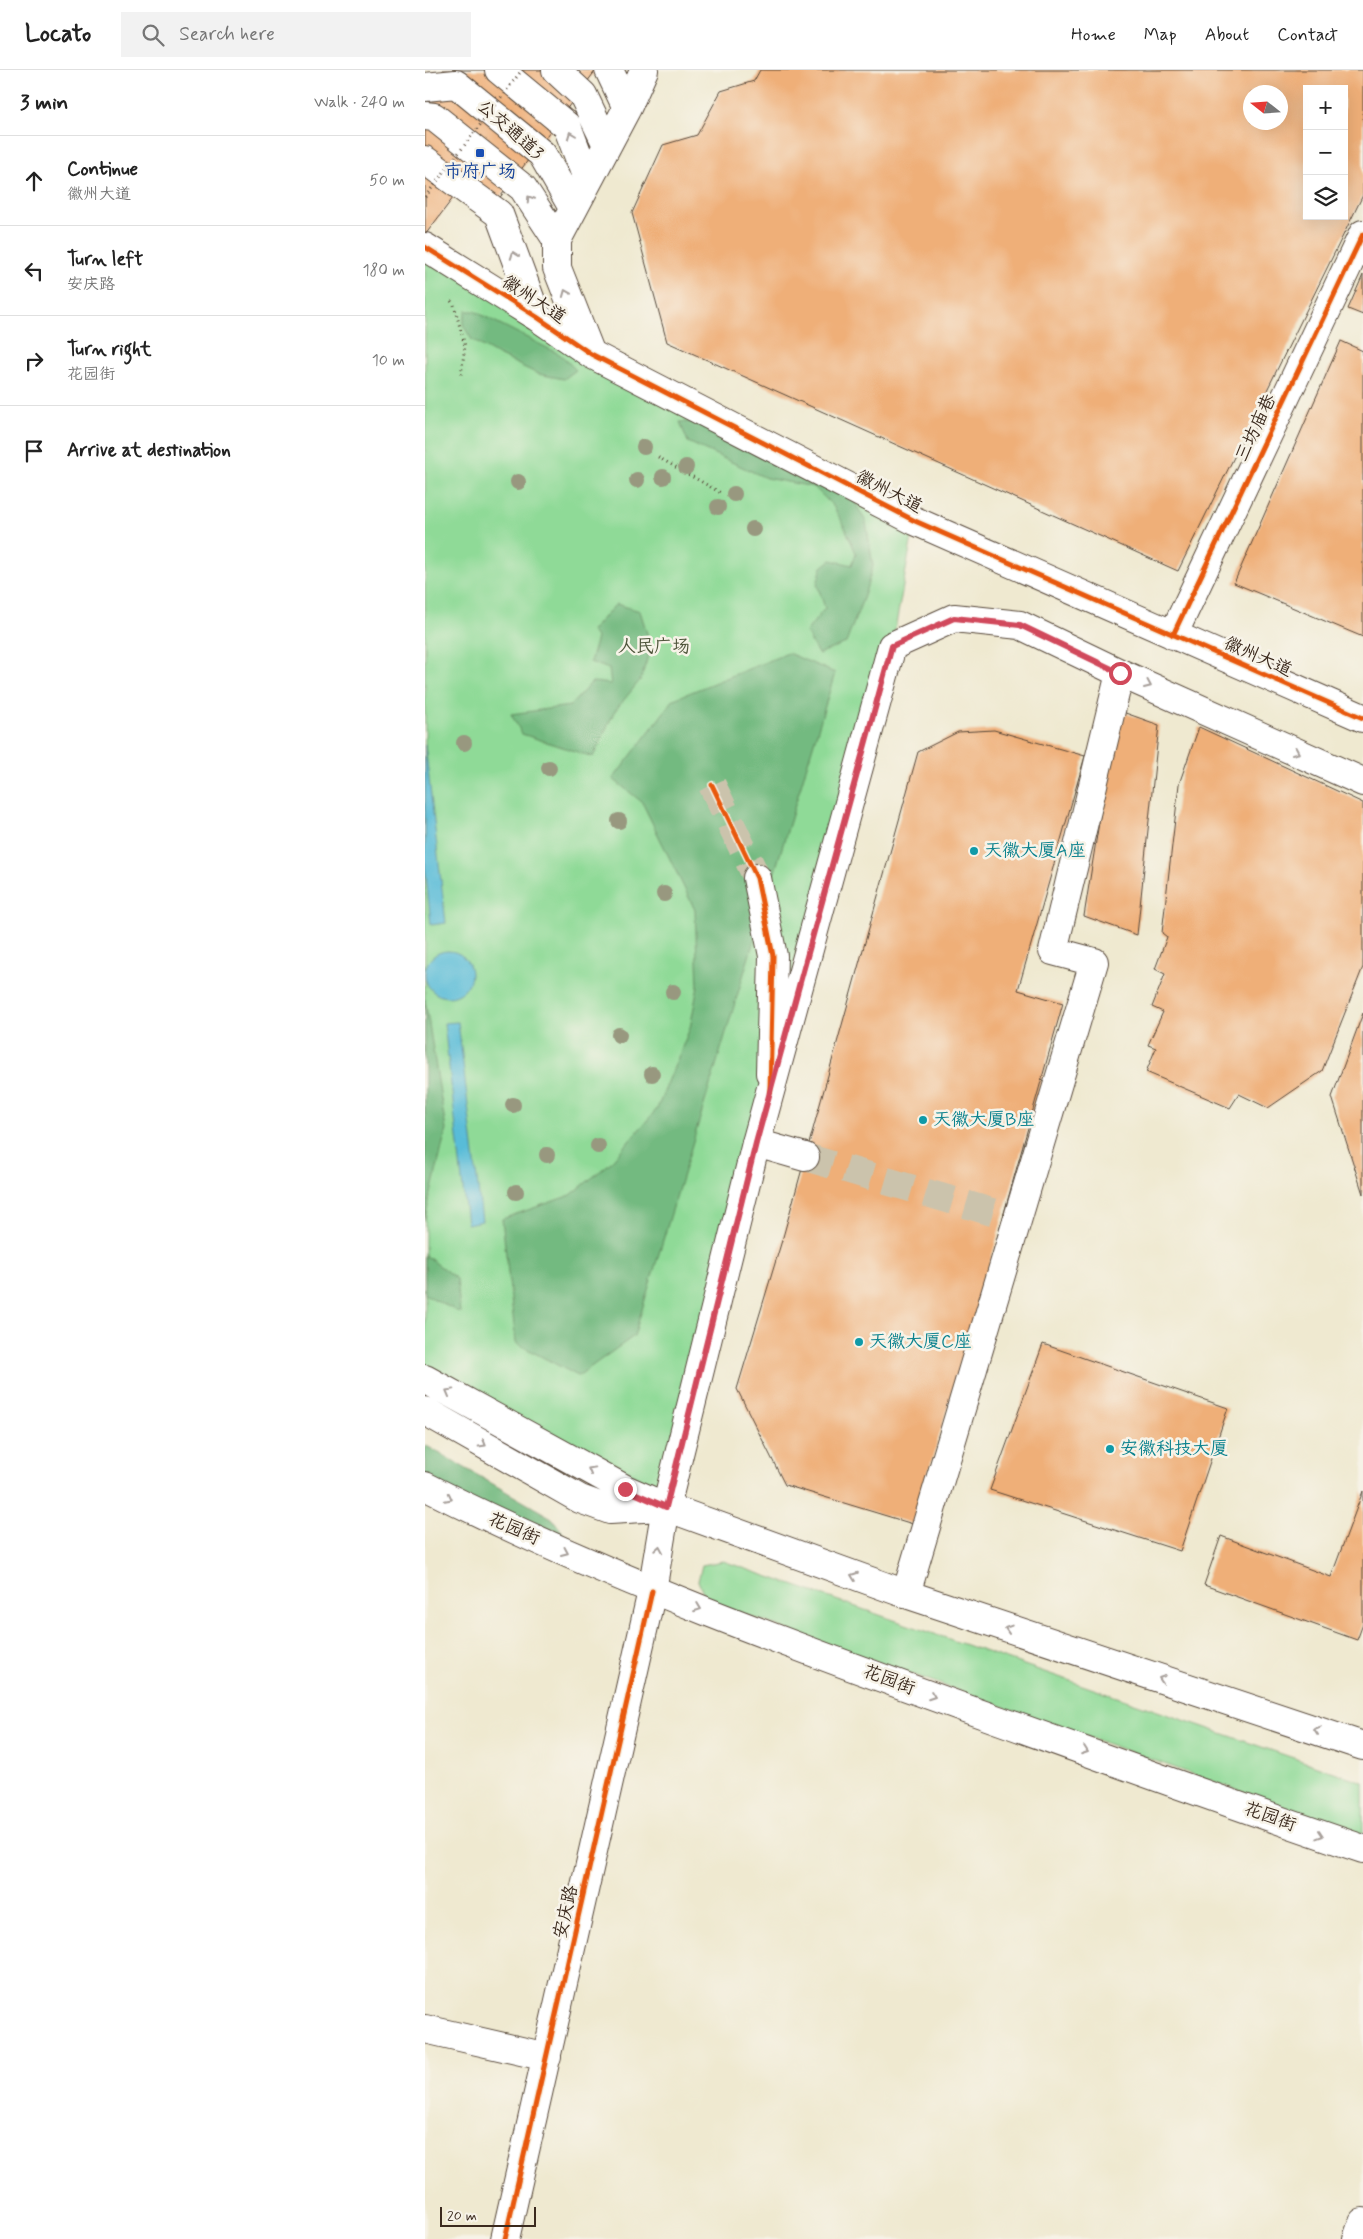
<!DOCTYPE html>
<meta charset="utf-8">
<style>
body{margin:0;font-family:Mynerve,"LXGW WenKai TC",sans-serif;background:#f2f2f2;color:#222}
.controls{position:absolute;right:15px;top:15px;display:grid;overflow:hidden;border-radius:0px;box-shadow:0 5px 20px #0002}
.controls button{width:45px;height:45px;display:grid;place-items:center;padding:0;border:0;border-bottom:1px solid #e0e0e0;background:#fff;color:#222;font:25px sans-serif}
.compass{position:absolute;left:818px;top:15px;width:45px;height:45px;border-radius:50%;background:#fff;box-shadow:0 5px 20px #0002;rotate:287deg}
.scale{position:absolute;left:15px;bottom:12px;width:96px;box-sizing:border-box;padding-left:5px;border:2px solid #3b2a1e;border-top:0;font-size:14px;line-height:18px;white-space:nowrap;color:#3b2a1e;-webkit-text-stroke:4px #f7f3e8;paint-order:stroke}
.stop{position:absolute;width:15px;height:15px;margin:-11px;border:4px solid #d1495b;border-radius:50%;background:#fff}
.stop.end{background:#d1495b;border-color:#fff;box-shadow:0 1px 5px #0008}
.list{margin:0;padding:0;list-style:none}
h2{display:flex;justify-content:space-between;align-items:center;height:65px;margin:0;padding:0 20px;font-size:21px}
h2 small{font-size:16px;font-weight:400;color:#767676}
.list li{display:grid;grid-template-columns:32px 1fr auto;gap:15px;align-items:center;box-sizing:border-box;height:90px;padding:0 20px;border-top:1px solid #e0e0e0}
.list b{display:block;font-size:19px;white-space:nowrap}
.list p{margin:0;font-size:16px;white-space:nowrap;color:#767676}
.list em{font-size:16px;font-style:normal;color:#767676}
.icon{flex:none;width:28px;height:28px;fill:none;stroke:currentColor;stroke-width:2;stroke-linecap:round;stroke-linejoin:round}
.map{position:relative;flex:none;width:938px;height:2169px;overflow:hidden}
header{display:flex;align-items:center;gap:30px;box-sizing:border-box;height:70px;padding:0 25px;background:#fff;border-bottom:1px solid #e0e0e0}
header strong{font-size:24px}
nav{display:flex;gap:28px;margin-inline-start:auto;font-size:18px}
.search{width:350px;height:45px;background:#f2f2f2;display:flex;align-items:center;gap:12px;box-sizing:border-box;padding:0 18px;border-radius:0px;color:#767676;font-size:19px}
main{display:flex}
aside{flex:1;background:#fff}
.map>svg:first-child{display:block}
.green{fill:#8fda97;stroke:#65825a}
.forest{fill:#73ba80;stroke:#57724f}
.water{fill:#59bcd8;stroke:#4a737b}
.building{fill:#efaf78;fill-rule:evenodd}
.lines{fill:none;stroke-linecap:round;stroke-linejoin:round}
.minor-tunnel{stroke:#cbc3ac;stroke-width:28;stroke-dasharray:28 14;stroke-linecap:butt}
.minor-casing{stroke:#564739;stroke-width:30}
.major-casing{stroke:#564739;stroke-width:30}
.path{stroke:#564739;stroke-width:3;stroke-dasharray:1 4;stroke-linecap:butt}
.minor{stroke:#fff;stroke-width:28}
.major{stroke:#fff;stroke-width:28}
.path-bridge{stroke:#564739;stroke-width:3;stroke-dasharray:1 4;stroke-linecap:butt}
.cycleway-casing{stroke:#f7f3e8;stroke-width:8}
.cycleway{stroke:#e8590c;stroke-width:5}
.tree{fill:#98987f}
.oneway{stroke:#a79f9a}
.route{stroke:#d1495b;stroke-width:6}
.transit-dot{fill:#1a4fb4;stroke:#f7f3e8;stroke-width:2}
.culture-dot{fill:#0f9aa8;stroke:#f7f3e8;stroke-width:2}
.labels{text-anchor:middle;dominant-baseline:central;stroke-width:5;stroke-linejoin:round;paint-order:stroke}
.street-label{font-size:18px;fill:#3b2a1e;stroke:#f7f3e8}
.transit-label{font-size:18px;fill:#164399;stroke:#f7f3e8}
.park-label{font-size:18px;fill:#50563c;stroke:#f7f3e8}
.culture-label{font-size:18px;fill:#0d838f;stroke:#f7f3e8;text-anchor:start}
</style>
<header>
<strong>Locato</strong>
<div class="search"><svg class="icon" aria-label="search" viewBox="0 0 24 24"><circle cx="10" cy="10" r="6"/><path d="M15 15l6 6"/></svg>Search here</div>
<nav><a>Home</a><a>Map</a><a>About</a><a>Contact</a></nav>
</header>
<main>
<aside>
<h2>3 min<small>Walk · 240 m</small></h2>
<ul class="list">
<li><svg class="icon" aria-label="ahead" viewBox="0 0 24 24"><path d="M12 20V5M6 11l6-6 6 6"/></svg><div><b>Continue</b><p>徽州大道</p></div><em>50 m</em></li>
<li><svg class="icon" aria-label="left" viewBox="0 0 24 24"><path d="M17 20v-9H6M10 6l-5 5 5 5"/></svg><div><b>Turn left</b><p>安庆路</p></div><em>180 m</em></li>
<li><svg class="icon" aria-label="right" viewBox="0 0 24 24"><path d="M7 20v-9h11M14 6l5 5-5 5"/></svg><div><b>Turn right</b><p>花园街</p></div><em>10 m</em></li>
<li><svg class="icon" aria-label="arrive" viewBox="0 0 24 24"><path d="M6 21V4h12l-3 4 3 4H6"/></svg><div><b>Arrive at destination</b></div></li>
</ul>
</aside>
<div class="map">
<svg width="938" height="2169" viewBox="0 0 938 2169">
<rect width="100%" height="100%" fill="#f7f3e8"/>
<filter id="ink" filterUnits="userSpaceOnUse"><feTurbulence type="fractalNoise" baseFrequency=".02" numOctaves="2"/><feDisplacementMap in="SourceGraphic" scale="10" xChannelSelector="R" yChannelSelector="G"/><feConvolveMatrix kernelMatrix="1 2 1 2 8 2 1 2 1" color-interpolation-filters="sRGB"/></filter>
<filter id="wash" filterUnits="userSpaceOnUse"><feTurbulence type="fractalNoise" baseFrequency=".0096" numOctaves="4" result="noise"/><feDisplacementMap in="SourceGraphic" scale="20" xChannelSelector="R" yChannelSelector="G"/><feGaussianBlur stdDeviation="1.12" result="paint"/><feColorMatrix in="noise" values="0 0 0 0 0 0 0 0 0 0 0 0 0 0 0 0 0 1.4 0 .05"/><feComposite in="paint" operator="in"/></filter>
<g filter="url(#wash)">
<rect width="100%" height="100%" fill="#efe9d0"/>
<path class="green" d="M0 177 490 451 467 576 241 1437 0 1309Z
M298 1491 938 1712V1765L282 1531 273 1511 277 1495Z"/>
<path class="forest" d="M41 241H49L136 285 151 300 139 309 113 304 73 285 47 270 38 255Z
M255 352H282L424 422 441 452 448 496 439 526 421 573 393 584 381 562 400 538 392 514 397 497 406 490 427 495 431 483 418 453 408 436 389 417 341 408 263 372Z
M191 534 215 541 226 576 216 609 189 642 168 687 97 664 86 644 145 636 167 612 186 614 184 599 165 592 172 568 166 561Z
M363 583 410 603 209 1266 153 1306 91 1273 77 1149 146 1125 185 1093 232 1039 265 958 273 916 270 840 217 732 188 709 249 629Z
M0 929 21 1060 0 1149Z
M0 1185 32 1209 35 1243 0 1224Z
M0 1375 127 1448 138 1463 133 1478 0 1417Z"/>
<path class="water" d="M0 675 21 853 6 855 0 796Z
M0 904a23 23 0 1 1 46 0a23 23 0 1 1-46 0Z
M33 952 57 1151 42 1154 19 953Z"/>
<g id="blocks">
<path class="building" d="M18 0H171L73 130 44 107 0 165V24Z
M335 0H938V125L753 501 242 272 207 143 238 75 272 65 296 21 329 11ZM882 19H919V146H882ZM826 22H856V52H826Z
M938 205V245L923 239Z
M916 271 938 281V567L809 513Z
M692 640 734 655 712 865 659 846Z
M774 657 938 733V897L897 1001 843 1038 814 1024 805 1038 721 1002 731 978 723 975 738 942 727 937 740 904 730 899 742 867 737 863 754 714Z
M569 660 660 686 593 920 638 933 556 1225 488 1454 360 1415 312 1319 358 1167 493 682 533 662Z
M938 943V1124L907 1027Z
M618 1274 803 1338 755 1481 565 1420Z
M938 1421V1554L932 1570 779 1515 796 1466 906 1507Z"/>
</g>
</g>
<g filter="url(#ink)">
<use href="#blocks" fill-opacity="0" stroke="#564739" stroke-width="1"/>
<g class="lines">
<path class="minor-tunnel" d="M287 715 332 808
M380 1087 594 1150"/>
<defs>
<path id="minor" d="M74 0 142 56 163 111
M131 0 158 25 182 75
M184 0 202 38
M0 17 31 14 117 84 148 138
M0 46 9 47 98 118 132 170
M0 90 74 144 112 247
M0 177 112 247 166 284 490 451 938 648
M166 284 132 198V170L202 38 219 0
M748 565 938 164
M332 808 348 886 345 1003
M331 1073 380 1087
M481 1524 669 892 628 881 695 603
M0 1959 122 1987
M80 2169 227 1521
M932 2169 938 2152"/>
<path id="major" d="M0 1309 200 1419 241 1437 481 1524 938 1676
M0 1341 155 1429 185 1440 235 1437
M0 1416C185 1510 381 1581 576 1651 696 1694 816 1738 938 1779
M227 1521 241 1437 331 1073 467 576 529 548 595 555 695 603 938 712"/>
</defs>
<use href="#minor" class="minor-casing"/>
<use href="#major" class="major-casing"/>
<path class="path" d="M26 231 29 235 40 276 36 305
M233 387 296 423"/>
<use href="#minor" class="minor"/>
<use href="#major" class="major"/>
<path class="path-bridge" d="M0 127 97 0"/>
<defs>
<path id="cycleway" d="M0 177 112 247 166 284 490 451 938 648
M748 565 938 164
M287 715 332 808 348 886 345 1022
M80 2169 227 1521"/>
</defs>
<use href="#cycleway" class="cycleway-casing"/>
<use href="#cycleway" class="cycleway"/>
</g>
<g class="tree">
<circle cx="219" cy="377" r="8"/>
<circle cx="261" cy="397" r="8"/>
<circle cx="238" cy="407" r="8"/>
<circle cx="212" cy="410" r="8"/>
<circle cx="93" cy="412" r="8"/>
<circle cx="309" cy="424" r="8"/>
<circle cx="293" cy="437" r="8"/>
<circle cx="328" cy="459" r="8"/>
<circle cx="39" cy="673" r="8"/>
<circle cx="124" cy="698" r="8"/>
<circle cx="194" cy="751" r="8"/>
<circle cx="239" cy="824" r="8"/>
<circle cx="248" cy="922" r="8"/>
<circle cx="194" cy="965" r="8"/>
<circle cx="227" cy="1004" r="8"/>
<circle cx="88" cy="1035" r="8"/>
<circle cx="173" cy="1076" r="8"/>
<circle cx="122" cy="1085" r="8"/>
<circle cx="91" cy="1122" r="8"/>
</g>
<defs><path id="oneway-chevron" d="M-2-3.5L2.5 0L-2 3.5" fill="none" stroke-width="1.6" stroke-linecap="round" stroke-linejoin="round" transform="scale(1.25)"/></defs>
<g class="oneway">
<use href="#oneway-chevron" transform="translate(146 65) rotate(-111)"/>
<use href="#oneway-chevron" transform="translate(105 129) rotate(-123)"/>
<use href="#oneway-chevron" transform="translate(89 185) rotate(-110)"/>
<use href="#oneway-chevron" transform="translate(141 223) rotate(-112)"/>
<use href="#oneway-chevron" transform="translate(723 615) rotate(24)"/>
<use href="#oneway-chevron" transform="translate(871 682) rotate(24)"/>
<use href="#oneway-chevron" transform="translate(24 1322) rotate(-151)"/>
<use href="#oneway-chevron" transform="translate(58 1374) rotate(30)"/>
<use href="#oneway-chevron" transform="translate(166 1400) rotate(-151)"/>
<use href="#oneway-chevron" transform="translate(24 1428) rotate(27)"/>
<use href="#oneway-chevron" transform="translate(234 1479) rotate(-81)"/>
<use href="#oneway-chevron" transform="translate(140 1482) rotate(24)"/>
<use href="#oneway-chevron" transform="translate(429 1506) rotate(-160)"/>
<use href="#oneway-chevron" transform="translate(273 1538) rotate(21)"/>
<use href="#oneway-chevron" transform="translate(583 1559) rotate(-162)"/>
<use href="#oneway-chevron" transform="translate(737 1609) rotate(-162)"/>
<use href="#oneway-chevron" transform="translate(507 1626) rotate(20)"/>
<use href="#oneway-chevron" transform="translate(892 1660) rotate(-162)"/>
<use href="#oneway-chevron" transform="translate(660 1681) rotate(20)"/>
<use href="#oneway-chevron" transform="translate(895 1765) rotate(18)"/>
</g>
</g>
<g class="lines" filter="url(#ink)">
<path class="route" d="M200 1419 241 1437 331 1073 467 576 529 548 595 555 695 603"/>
</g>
<rect class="transit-dot" x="50" y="78" width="10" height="10" rx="2.5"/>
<g class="culture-dot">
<circle cx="549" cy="781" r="5"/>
<circle cx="498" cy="1050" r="5"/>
<circle cx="434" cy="1272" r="5"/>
<circle cx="685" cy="1379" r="5"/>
</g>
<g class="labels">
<g class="street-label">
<text transform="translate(85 60) rotate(41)">公交通道3</text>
<text transform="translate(109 230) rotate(33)">徽州大道</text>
<text transform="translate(831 358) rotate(-65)">三坊庙巷</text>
<text transform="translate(464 422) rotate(27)">徽州大道</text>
<text transform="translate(833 587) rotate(24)">徽州大道</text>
<text transform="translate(89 1459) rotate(24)">花园街</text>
<text transform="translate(464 1610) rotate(21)">花园街</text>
<text transform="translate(845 1747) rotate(20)">花园街</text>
<text transform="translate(141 1842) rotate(-77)">安庆路</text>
</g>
<g class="transit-label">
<text x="55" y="102">市府广场</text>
</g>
<g class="park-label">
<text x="229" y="577">人民广场</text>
</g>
<g class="culture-label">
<text x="559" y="781">天徽大厦A座</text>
<text x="508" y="1050">天徽大厦B座</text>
<text x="444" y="1272">天徽大厦C座</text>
<text x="695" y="1379">安徽科技大厦</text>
</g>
</g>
</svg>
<div class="controls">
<button>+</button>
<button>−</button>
<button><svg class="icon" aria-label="layers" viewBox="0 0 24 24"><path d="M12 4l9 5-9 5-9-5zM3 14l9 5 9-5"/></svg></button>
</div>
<svg class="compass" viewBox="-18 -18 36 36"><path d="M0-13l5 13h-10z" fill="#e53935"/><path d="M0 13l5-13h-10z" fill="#767676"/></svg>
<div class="scale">20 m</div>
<div class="stop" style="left:695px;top:603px"></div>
<div class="stop end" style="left:200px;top:1419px"></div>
</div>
</main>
